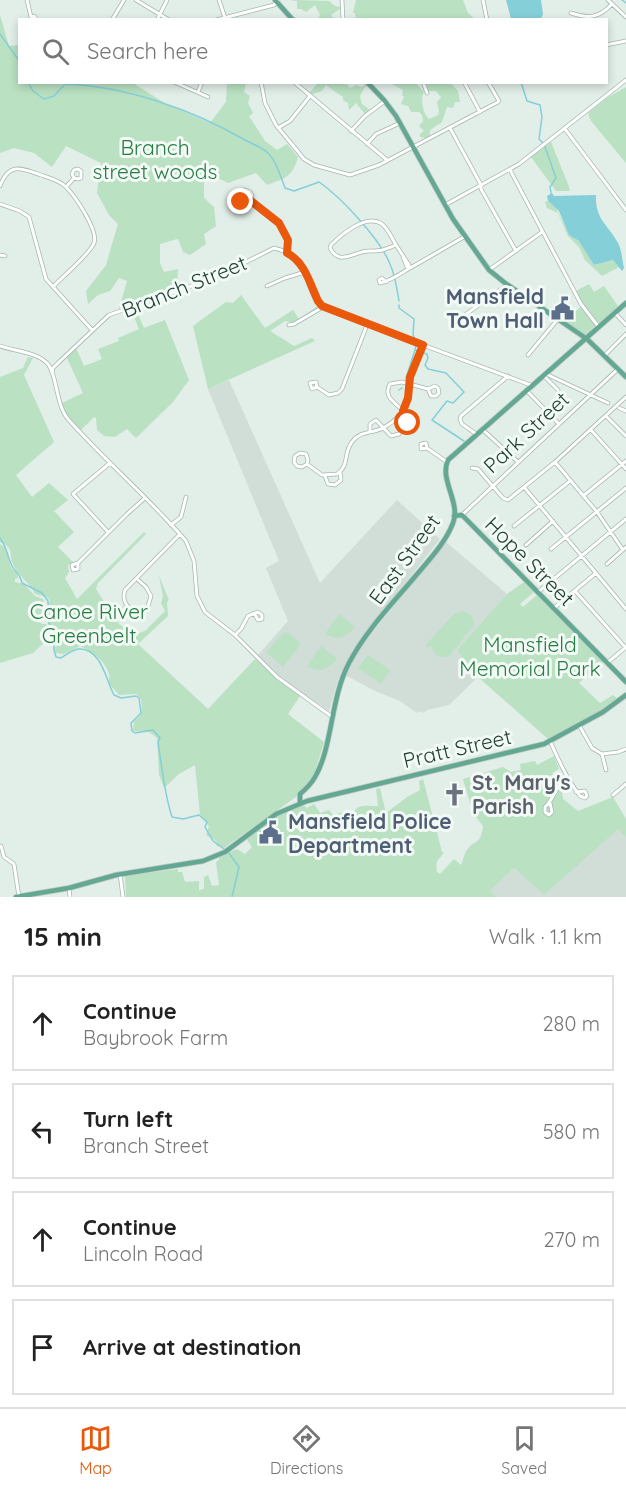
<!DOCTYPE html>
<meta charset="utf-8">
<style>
body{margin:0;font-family:Quicksand,sans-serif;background:#f2f2f2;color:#222}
.stop{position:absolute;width:18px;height:18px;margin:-14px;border:4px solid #ea580c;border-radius:50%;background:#fff}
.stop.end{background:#ea580c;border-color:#fff;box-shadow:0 2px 6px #0008}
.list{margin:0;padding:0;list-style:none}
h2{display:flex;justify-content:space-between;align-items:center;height:78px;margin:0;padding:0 24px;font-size:26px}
h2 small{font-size:20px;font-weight:400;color:#767676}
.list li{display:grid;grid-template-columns:39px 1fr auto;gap:18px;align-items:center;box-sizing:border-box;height:96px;margin:0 12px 12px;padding:0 12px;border:2px solid #e0e0e0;border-radius:0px}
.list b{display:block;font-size:22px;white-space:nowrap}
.list p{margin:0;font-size:20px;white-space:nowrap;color:#767676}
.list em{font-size:20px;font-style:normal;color:#767676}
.icon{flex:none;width:33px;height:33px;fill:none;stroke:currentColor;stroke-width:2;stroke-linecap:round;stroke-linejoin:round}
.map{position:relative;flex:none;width:626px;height:897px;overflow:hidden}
.search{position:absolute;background:#fff;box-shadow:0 3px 9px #0003;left:18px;right:18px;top:18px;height:66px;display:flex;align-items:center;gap:15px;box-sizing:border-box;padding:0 21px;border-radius:0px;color:#767676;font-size:22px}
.sheet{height:510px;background:#fff}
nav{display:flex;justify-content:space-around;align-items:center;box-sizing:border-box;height:84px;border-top:2px solid #e0e0e0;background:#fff;font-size:16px;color:#767676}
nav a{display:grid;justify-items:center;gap:3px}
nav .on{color:#ea580c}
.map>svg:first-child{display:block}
.built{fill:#d0ded7}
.green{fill:#b9e1c2}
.water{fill:#85cfd8}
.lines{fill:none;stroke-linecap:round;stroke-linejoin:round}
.stream{stroke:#85cfd8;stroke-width:1.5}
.minor-casing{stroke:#a4b7af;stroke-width:4.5}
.major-casing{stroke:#c1cac7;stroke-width:6}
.minor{stroke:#fff;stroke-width:3}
.major{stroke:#63a892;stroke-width:4.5}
.route{stroke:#ea580c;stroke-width:8}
.labels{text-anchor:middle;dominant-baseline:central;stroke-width:6;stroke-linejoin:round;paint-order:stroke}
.park-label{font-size:21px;fill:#267c43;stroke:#f3faf6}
.street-label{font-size:21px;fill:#204137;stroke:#f3faf6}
.service-label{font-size:21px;font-weight:bold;fill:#4e5e75;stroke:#f3faf6;text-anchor:end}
.worship-label{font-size:21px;font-weight:bold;fill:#5b616d;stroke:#f3faf6;text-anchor:start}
</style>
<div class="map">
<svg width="626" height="897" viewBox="0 0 626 897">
<rect width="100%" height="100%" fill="#e2eee8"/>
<path class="built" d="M229 380 320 583 397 500 440 539 353 650 338 680 329 711 286 682 257 656 288 621 266 568 279 561 208 389Z
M445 541 507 594 457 650 478 677 449 705 427 710 423 713 422 711 417 713 400 701 375 691 345 675 361 647Z
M618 828 626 837V897H496L489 890 514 868 544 895Z"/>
<path class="green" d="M293 0 329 1 335 6 340 7V9L331 15 334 19H318L320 15 315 5 306 12 301 9H297V1H292Z
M356 0H463L468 13 475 19H356L355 13H353Z
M0 15 9 46 19 45 20 82 133 83 166 104 210 123 226 102 227 83H246L244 92 250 96 248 103 253 113 249 116 265 141 277 150 287 144 298 157C292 178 285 178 267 185L256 173 228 183 216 177 204 182V198L214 207 216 226 204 234 206 244 190 255 183 252 179 241 177 239 160 244V263L164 272 178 269 177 292 118 312 127 281 119 278 110 291 98 295 88 304 86 291 106 265 118 224 109 215 97 193 101 163 66 146 52 167 34 153 14 148 0 153Z
M318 83H346L350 88 356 85 362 87 366 83 369 86 365 87 360 96 362 104 370 110 365 114 356 103 349 110 348 103 343 100V97L326 85 322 91 310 95 309 93Z
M390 83H416L424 92C420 99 423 114 429 119L438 115 439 111 437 102 441 97 436 91H427L425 83H451L458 91 460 102H455L453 108 447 107 442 122 430 130V136L426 138 420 137V134L424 131 419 126 423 121 422 115 419 112H411L408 106 401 104 404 97 402 95 403 90Z
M626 87V163L591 121 588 113 607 98Z
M551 142 568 184 570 191H556L531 157Z
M547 201 556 208 569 234 580 242 594 265 613 260 619 267 602 276 585 260 579 247 568 236 558 213 547 208 545 202Z
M589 284 594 292 604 286 618 306 599 323 583 304 576 291Z
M241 295 265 328 293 310 299 319 318 306V308L294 323 285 321 270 331 294 346 312 338 315 341 208 389 193 326 226 302 233 303Z
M135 307 144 328 165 320 189 380 173 402 136 438 127 429 115 437 104 436 97 430 96 418 94 417 81 430 67 416 62 403 83 393 67 358 76 348 84 366 102 359 98 349 119 341 118 338 139 329 131 309Z
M581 307 596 325 585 335 564 320Z
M28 357 33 358 24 375 54 442 16 475 32 497 49 483 68 500 54 511 74 532 58 547 73 562 68 565 69 572 65 578 77 599 144 532 146 534 98 583 96 589 113 616 124 605 125 606 115 617 119 624 133 635 145 631 165 611 161 603 163 597 159 576 169 600 167 602 168 616 138 644 208 709 255 659 278 680 300 696 288 714 324 742 315 772 300 794 224 848 217 846 215 840 206 835 209 826 200 815 195 765 179 774 164 788 159 775 157 738 149 732 133 731 134 721C143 716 142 709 141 699L136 694 119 695C117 692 110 685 109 684 108 681 110 677 109 674 105 660 92 652 80 646L64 654 55 653 54 648 57 646 55 644C59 626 41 629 50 614L48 607 50 601 47 597 35 594C30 583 18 576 13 564 8 554 16 549 0 542V377L23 368Z
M0 544 6 548C9 557 8 568 17 573L18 578 15 579V582L24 584 35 596 43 599 46 608 45 616 40 619 35 612 34 618 42 624H46L50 630 49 638 33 653 0 663Z
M524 582 534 592 520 604 523 607 537 595 603 662 579 683 600 703 613 695 618 699 604 709 548 739 478 677 457 650 507 594Z
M463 611 472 616 474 625 450 655C441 660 433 655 431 645L427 648 425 646 454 614Z
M339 614 355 627C346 638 338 641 325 634Z
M288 632 301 644 283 667 266 652 283 633Z
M321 646 337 659C328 670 320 673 307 666Z
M368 655 390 670 381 684 358 668Z
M554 756 559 769 552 773 561 787 563 799 578 811 613 797 626 819V837L618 829 544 895 514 868 490 890 496 897H126L125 876 178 869V872H182L185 882 199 881V890L204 889V877L208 875 212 886 219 885 216 862 219 860V857L237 849 245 854 252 847 246 838 279 815 303 805 307 808 314 804 320 813 329 810 333 815 343 812 346 819 354 817C352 803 369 806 378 806L376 789 380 788 386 813 407 797 420 790 419 781 423 779 442 852H444C439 861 435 858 437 872L440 874 454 859 461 865C463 861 464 854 467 850 476 838 480 846 483 826L473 813 463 779 503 767 511 772 521 770 520 764 535 761 537 765Z"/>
<path class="water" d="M506 0H541L543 14 541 19H511Z
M552 193 554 196 596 195C595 220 608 224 618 243 622 250 622 260 624 268L622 271 613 260 594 265 579 241 569 235 559 211 548 201 547 196Z"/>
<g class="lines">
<path class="stream" d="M622 0 626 3
M0 34 20 62
M28 82 33 91 44 99 54 96 65 84C126 86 193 110 245 140 252 144 264 148 269 154 277 162 281 178 285 188L294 191 319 182C341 197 380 239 390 264 395 275 397 288 399 301
M521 82 527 101 540 105 542 117 539 139 544 144 556 178 550 187 551 193
M399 305V308L414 319 413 335 416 341
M416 345 415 350 418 351
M421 352 427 354 428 358 425 365 428 369 446 373 464 392 453 403 447 401 432 420 464 441
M406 378 415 350
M399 390 402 388
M0 538C7 547 7 556 12 566 16 573 20 573 22 583L42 593 48 601 49 622 54 637V650L56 657 61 658C66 655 72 650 78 649 101 647 106 680 114 695L121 698 136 696 139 698 141 713 131 723 132 731 135 733 153 730 160 738 158 742C162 768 164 792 172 817L183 819 199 815 207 822 205 827 213 841 224 849
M228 852 239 867 232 897"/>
<defs>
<path id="minor" d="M27 0 31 17 34 16 37 20
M136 0 169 20
M219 0 225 18
M342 0 343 20
M483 0 487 20
M608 0 626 17
M571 13C589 19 599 18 612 4
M112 20 124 0
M157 20 167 0
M216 20 274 5 278 0
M606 45 626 41
M174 82 208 97
M261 82 265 103 276 125 304 159 314 165 350 175 379 165 498 102 499 101 488 82
M294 82 387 160
M423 82 427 93
M464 82 480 112
M198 92 202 82
M278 128 290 121 310 96
M450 128 481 185V189L516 251
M565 129 626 210
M351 131 365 116 385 101
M367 144 376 134 400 123
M510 170 581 304 598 326
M0 186C9 162 21 168 41 175 50 178 59 180 66 187 75 196 99 231 94 243 90 254 62 277 53 287
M67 186 74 178 78 179 81 178V171L78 169 74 170 72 174 74 178
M251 201 247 203H243L239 198 240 193 245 190 250 192 252 195 251 201 278 223 288 240 287 253
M0 204 20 211 29 217 46 279 92 330
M445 205 519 164 626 80
M396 245C392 238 388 229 382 224 366 213 341 235 331 245L330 248C340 267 354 251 369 251 382 251 384 250 396 245L409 265V268
M0 255 5 256
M403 257 407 267 409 268
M489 270 542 232
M386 282 382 278 379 280 380 283C391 281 401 273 410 268 428 258 446 247 464 237
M267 286 285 278 305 272
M614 312 626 325
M455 322 507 285
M289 325 294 324 323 307
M0 346C14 351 36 352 47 363 57 373 56 406 68 419 105 461 149 498 186 541L194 561 197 596 205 612 235 635 277 677 331 716
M528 355 558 319
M604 356 626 334
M52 373 53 368 58 363 109 315 214 278 274 248C316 258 300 293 326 309L533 386
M546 374 608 403
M544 376 558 390
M317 387 312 389 310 383 316 382 317 387 329 395 338 393 342 389 367 325
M527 391 559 424
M619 408 626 411
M606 416 626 436
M482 429 518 462
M591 430 626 469
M370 431V424L376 420 391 436 399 434 407 425C412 406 379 403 390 384L402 382 428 389 435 386 438 388 439 393 436 396H431L428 389
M476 434 462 424 460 419 461 416 508 376
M427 448 421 449V444L426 443 427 448 447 462
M555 462 597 512 623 550
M307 464 302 467 297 466 294 462 295 456 300 453 306 454 308 460 307 464 322 475 337 474C350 465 343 453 352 442 360 430 374 434 385 427 412 410 404 402 411 376 413 366 418 355 423 346
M472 468 478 469 503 498 508 500 555 462 626 397
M325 476 328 484 335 485 341 480 340 472
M524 487 626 609
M583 496 626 461
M462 515 618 369
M171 525 181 517 186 497
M514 526 570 481
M108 532 73 494 110 463
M526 545 553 521
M551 549 626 488
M78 563 72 565 73 570 78 569V563L127 514 145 498
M607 564 626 547
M137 579 146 587 151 596 148 606C135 616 120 606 125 590L180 534
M575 591 625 647
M538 592 626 519
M554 608 596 573
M235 635 241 629 248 616 258 612 262 615V619L258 620 254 613
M607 663 625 648
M579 725 592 748 602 754 606 770
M550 741C559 761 567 779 580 796L585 798 587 796 585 791 576 792
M602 754 618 752 626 749
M613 795 626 784
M550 803 552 812 549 815 545 812V807C555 798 553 788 567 779
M1 846 4 857 14 864 19 897
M120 874 123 897
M69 888 70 897"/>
<path id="major" d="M275 0 293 20
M367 82 384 100 396 116 453 219 489 270 505 283 587 339 626 377
M454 516 462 515 626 682
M300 804V794C306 789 311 784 315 777 333 746 330 699 349 663 365 632 391 605 413 579 427 562 445 544 453 523 461 502 439 480 448 460L626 303
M16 897 69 888 116 875 203 861 225 852 276 814 307 801 544 744 603 712 626 695"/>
</defs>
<use href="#minor" class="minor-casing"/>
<use href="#major" class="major-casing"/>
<use href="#minor" class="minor"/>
<use href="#major" class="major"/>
</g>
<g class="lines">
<path class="route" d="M241 202 247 203 251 201 279 223 288 240 287 253C305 262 310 284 318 301L322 306 423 345 410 377 408 398 403 411 407 417 408 423"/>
</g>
<defs>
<symbol id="civic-bare" viewBox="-9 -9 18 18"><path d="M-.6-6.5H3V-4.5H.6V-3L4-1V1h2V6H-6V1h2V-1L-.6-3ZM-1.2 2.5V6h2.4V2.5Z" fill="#5c6f8a" stroke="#f3faf6" stroke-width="2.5" paint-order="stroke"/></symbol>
<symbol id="church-bare" viewBox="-9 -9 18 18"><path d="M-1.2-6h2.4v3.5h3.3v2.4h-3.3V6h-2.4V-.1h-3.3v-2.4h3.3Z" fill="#6b7280" stroke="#f3faf6" stroke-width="2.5" paint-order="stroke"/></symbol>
</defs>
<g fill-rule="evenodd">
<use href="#civic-bare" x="546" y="292" width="33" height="33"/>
<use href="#church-bare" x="438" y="778" width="33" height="33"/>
<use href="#civic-bare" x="254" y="816" width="33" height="33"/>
</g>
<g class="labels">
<g class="park-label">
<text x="155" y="147">Branch<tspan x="155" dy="24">street woods</tspan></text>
<text x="89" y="611">Canoe River<tspan x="89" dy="24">Greenbelt</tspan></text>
<text x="530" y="644">Mansfield<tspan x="530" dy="24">Memorial Park</tspan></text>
</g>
<g class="street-label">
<text transform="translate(184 286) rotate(-22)">Branch Street</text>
<text transform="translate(526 432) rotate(-43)">Park Street</text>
<text transform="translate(404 559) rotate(-54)">East Street</text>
<text transform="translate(530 561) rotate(45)">Hope Street</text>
<text transform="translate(457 748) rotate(-13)">Pratt Street</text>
</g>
<g class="service-label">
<text x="544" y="296">Mansfield<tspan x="544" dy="24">Town Hall</tspan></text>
<text x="288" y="821" text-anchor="start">Mansfield Police<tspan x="288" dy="24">Department</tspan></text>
</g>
<g class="worship-label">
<text x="472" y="782">St. Mary's<tspan x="472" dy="24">Parish</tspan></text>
</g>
</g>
</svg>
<div class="stop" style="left:408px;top:423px"></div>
<div class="stop end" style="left:241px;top:202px"></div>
<div class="search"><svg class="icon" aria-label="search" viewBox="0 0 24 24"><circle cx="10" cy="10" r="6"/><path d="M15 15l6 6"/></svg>Search here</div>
</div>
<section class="sheet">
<h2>15 min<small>Walk · 1.1 km</small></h2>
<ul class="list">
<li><svg class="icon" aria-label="ahead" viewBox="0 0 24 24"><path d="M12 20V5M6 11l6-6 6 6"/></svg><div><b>Continue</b><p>Baybrook Farm</p></div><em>280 m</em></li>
<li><svg class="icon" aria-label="left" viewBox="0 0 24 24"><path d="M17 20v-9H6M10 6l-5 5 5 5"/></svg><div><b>Turn left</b><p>Branch Street</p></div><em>580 m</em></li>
<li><svg class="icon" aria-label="ahead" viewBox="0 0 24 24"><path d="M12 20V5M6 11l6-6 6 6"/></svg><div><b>Continue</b><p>Lincoln Road</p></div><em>270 m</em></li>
<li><svg class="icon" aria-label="arrive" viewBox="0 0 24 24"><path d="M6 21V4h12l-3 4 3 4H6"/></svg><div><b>Arrive at destination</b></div></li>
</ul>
</section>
<nav>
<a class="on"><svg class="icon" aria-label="map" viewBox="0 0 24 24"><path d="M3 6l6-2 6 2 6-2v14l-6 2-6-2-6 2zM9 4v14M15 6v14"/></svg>Map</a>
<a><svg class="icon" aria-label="directions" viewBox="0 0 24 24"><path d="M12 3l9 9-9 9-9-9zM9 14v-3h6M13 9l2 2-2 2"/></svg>Directions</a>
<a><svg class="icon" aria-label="saved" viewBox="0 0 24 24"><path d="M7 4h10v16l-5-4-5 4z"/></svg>Saved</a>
</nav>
